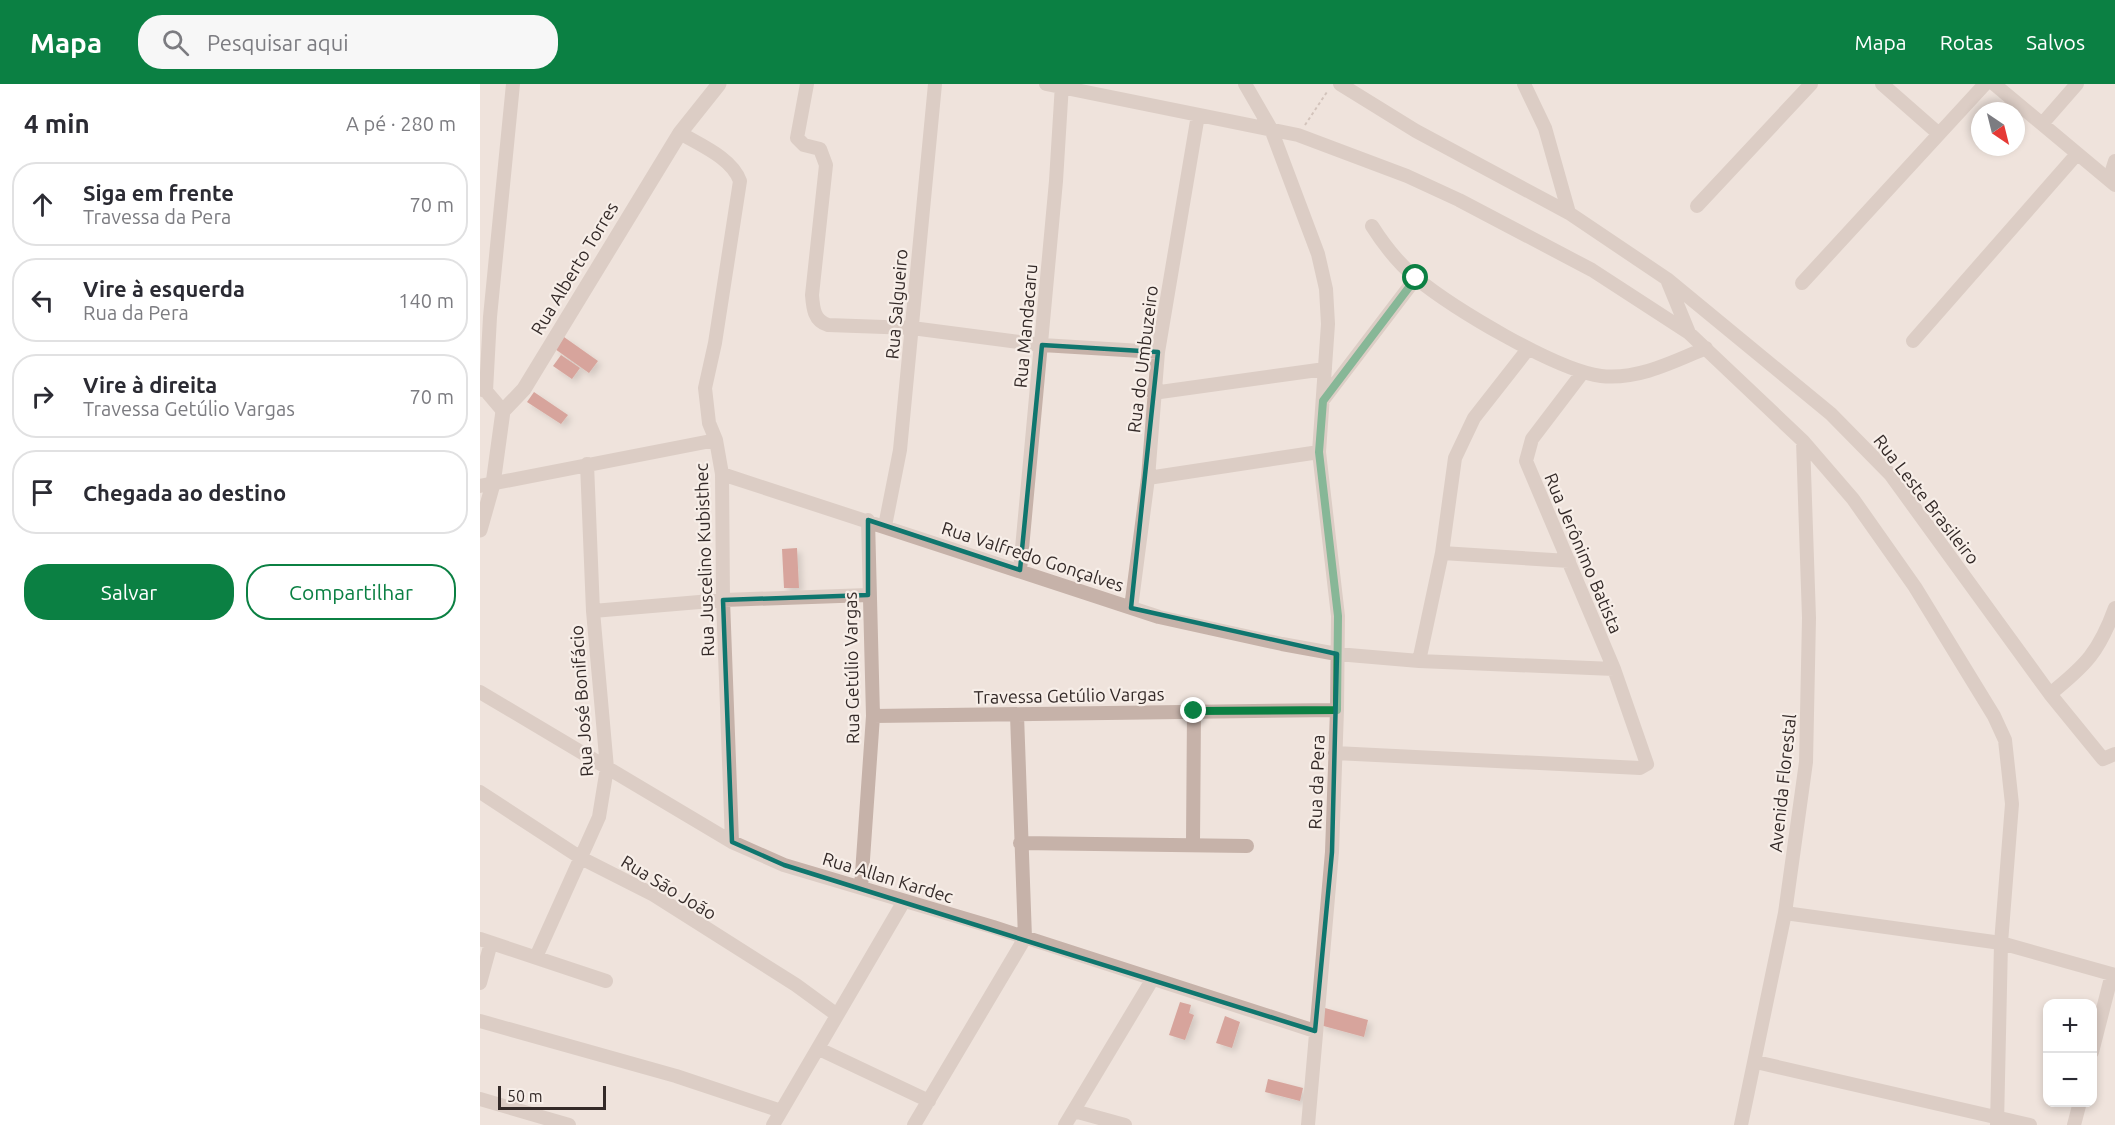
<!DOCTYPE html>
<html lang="pt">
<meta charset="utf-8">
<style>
body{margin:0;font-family:Ubuntu,sans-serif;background:#f7f7f7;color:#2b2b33}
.controls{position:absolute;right:18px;bottom:18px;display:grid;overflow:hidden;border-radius:12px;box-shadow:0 3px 9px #0003}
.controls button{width:54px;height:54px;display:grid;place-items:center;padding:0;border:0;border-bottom:2px solid #e1e1e2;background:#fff;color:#2b2b33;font:30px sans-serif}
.compass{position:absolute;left:1491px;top:18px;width:54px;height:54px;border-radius:50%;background:#fff;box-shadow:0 3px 9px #0003;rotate:145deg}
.scale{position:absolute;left:18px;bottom:15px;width:108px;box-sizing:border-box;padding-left:6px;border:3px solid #342a28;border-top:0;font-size:16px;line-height:21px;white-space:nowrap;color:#342a28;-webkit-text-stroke:4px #f7eee8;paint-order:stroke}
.stop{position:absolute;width:18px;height:18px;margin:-14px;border:4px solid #0b8043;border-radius:50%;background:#fff}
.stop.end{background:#0b8043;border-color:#fff;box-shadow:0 2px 6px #0008}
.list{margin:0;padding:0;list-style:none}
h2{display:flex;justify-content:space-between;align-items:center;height:78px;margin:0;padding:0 24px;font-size:26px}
h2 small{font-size:20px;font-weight:400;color:#7c7c81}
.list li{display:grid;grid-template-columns:39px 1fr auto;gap:18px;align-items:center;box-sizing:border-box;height:84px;margin:0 12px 12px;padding:0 12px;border:2px solid #e1e1e2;border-radius:24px}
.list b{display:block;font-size:22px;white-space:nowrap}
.list p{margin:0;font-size:20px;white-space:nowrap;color:#7c7c81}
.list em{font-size:20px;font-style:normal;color:#7c7c81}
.actions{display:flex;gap:12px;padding:18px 24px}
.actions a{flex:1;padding:14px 0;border:2px solid #0b8043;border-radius:24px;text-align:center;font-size:21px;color:#0b8043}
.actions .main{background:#0b8043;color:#fff}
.icon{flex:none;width:33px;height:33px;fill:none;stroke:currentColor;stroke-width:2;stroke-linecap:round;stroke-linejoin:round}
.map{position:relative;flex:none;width:1635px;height:1041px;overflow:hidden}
header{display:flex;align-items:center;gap:36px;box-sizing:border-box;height:84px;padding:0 30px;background:#0b8043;color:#fff}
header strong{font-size:28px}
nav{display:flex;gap:33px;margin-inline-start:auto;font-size:21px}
.search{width:420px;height:54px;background:#f7f7f7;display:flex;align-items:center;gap:15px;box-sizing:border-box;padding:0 21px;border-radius:24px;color:#7c7c81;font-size:22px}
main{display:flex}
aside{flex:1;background:#fff}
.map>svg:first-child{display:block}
.building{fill:#ba594f;filter:url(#shadow)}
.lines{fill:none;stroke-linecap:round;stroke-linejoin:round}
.path{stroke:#b29c93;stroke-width:2;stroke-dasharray:3 3;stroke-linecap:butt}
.minor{stroke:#c6b2a9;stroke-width:14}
.tertiary{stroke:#c6b2a9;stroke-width:15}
.route{stroke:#0b8043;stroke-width:8}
.marked{fill:none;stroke:#0f766e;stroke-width:4.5;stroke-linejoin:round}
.labels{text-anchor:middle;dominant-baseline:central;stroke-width:4.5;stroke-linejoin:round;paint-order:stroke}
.street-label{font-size:18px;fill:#342a28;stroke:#f7eee8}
</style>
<header>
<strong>Mapa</strong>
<div class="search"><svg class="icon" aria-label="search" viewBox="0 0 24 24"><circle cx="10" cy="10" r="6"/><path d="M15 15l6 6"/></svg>Pesquisar aqui</div>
<nav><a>Mapa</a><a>Rotas</a><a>Salvos</a></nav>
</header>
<main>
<aside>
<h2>4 min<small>A pé · 280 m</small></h2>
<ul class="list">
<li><svg class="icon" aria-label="ahead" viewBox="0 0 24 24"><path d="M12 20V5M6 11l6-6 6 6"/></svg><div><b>Siga em frente</b><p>Travessa da Pera</p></div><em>70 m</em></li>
<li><svg class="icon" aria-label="left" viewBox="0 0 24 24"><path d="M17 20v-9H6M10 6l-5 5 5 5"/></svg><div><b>Vire à esquerda</b><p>Rua da Pera</p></div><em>140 m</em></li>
<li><svg class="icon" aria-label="right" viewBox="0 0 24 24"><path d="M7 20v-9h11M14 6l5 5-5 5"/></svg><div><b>Vire à direita</b><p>Travessa Getúlio Vargas</p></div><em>70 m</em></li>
<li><svg class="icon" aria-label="arrive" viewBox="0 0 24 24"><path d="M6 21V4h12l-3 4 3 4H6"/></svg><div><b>Chegada ao destino</b></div></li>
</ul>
<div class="actions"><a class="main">Salvar</a><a>Compartilhar</a></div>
</aside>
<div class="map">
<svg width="1635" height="1041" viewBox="0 0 1635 1041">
<defs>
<filter id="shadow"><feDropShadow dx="4" dy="4" stdDeviation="3" flood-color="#0004"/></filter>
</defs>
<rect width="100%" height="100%" fill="#efe3dc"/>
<path class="building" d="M84 253 118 277 109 289 75 265Z
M81 271 100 284 92 295 73 282Z
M54 308 88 331 81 340 47 318Z
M317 464 319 504H304L302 465Z
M700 918 711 921 709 929 714 931 705 956 689 951Z
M845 924 888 936 884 953 840 941Z
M745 932 760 938 752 964 736 959Z
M788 995 823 1004 820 1017 785 1008Z"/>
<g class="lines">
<path class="path" d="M825 41 847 8"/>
<path class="minor" d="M327 0 317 54 324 61 340 65 346 81 332 211C333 224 334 237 348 241L432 244 562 261 678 268
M566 0 818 51 927 92 979 116 1112 186 1209 249 1323 357 1373 415 1435 503 1514 632 1525 656 1532 720 1521 859 1517 1041
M765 0 791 45 838 170 846 205 848 240 839 368 858 532 857 626 852 768 828 1041
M860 0 936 47 1089 129 1187 195 1351 330 1410 390 1570 610 1623 675 1635 670
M1044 0 1065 44 1089 129
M1402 0 1459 50
M1514 0 1635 101
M1562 40 1597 0
M200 49C220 61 252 74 260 97L235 259 225 304 229 339 236 356 242 390 243 516 252 758
M1629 96 1635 77
M1217 122 1331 0
M892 142C904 161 918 179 936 194 973 224 1075 286 1121 292 1158 296 1193 278 1226 264
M1188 198 1209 249
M1322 199 1505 0
M1433 257 1597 70
M0 305 6 307 23 327
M6 307 10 233 33 0
M673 309 845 285
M843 316 936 194
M242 390 679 533 802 560 857 570 939 577 1134 585
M668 394 839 368
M0 402 236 356
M405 442 420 366 455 0
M962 469 1089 477
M540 486 576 97 582 0
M651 524 668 394 678 268 718 31
M113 527 243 516 388 511
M939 577 962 469 975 374 994 334 1048 265
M0 608 252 758 304 781 513 843 835 947
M1570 610C1606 581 1619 568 1635 524
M393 632 857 626
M855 669 1160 684 1167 680 1134 585 1046 377 1052 355 1103 288
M0 708 101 774 174 811 316 901 357 931
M540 759 767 762
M713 759 714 627
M381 804 393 632 388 436
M1305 829 1521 859 1635 891
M0 855 126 897
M56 873 119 733 127 684 113 527 107 380
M0 899 11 859
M0 937 196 992 301 1027
M339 965 449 1017
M1612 968 1632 890
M1276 978 1550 1041
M0 1015 89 1041
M594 1027 645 1041
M293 1041 424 817
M434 1041 545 854 537 631
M585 1041 672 896
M1261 1041 1305 829 1326 678 1329 534 1323 357
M1594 1041 1600 1018"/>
<path class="tertiary" d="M0 446 13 400 23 327 44 305 200 49 239 0"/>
</g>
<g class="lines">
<path class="route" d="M714 627 857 626 858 532 839 368 843 317 936 194"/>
</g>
<path d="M0 0H1635V1041H0ZM562 261 678 268 651 524 857 570 852 768 835 947 304 781 252 758 243 516 388 511V436L540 486Z" fill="#efe3dc" fill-opacity=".55" fill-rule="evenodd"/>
<path class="marked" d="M562 261 678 268 651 524 857 570 852 768 835 947 304 781 252 758 243 516 388 511V436L540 486Z"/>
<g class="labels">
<g class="street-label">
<text transform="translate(94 184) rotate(-59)">Rua Alberto Torres</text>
<text transform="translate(416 220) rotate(-85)">Rua Salgueiro</text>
<text transform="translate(545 242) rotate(-85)">Rua Mandacaru</text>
<text transform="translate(662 275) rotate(-83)">Rua do Umbuzeiro</text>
<text transform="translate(1447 415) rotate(52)">Rua Leste Brasileiro</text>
<text transform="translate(1104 469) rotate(67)">Rua Jerônimo Batista</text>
<text transform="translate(553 472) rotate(18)">Rua Valfredo Gonçalves</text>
<text transform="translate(224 476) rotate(-92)">Rua Juscelino Kubisthec</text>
<text transform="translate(371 584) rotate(-91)">Rua Getúlio Vargas</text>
<text transform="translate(589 611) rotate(-1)">Travessa Getúlio Vargas</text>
<text transform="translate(101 617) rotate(-94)">Rua José Bonifácio</text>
<text transform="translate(836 698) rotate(-88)">Rua da Pera</text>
<text transform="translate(1302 699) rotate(-84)">Avenida Florestal</text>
<text transform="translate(408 793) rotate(17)">Rua Allan Kardec</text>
<text transform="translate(189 803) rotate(31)">Rua São João</text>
</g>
</g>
</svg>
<div class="controls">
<button>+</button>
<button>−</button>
</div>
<svg class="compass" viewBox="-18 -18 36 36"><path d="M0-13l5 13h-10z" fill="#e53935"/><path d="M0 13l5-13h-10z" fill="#7c7c81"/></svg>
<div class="scale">50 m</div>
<div class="stop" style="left:936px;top:194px"></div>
<div class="stop end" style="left:714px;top:627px"></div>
</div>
</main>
